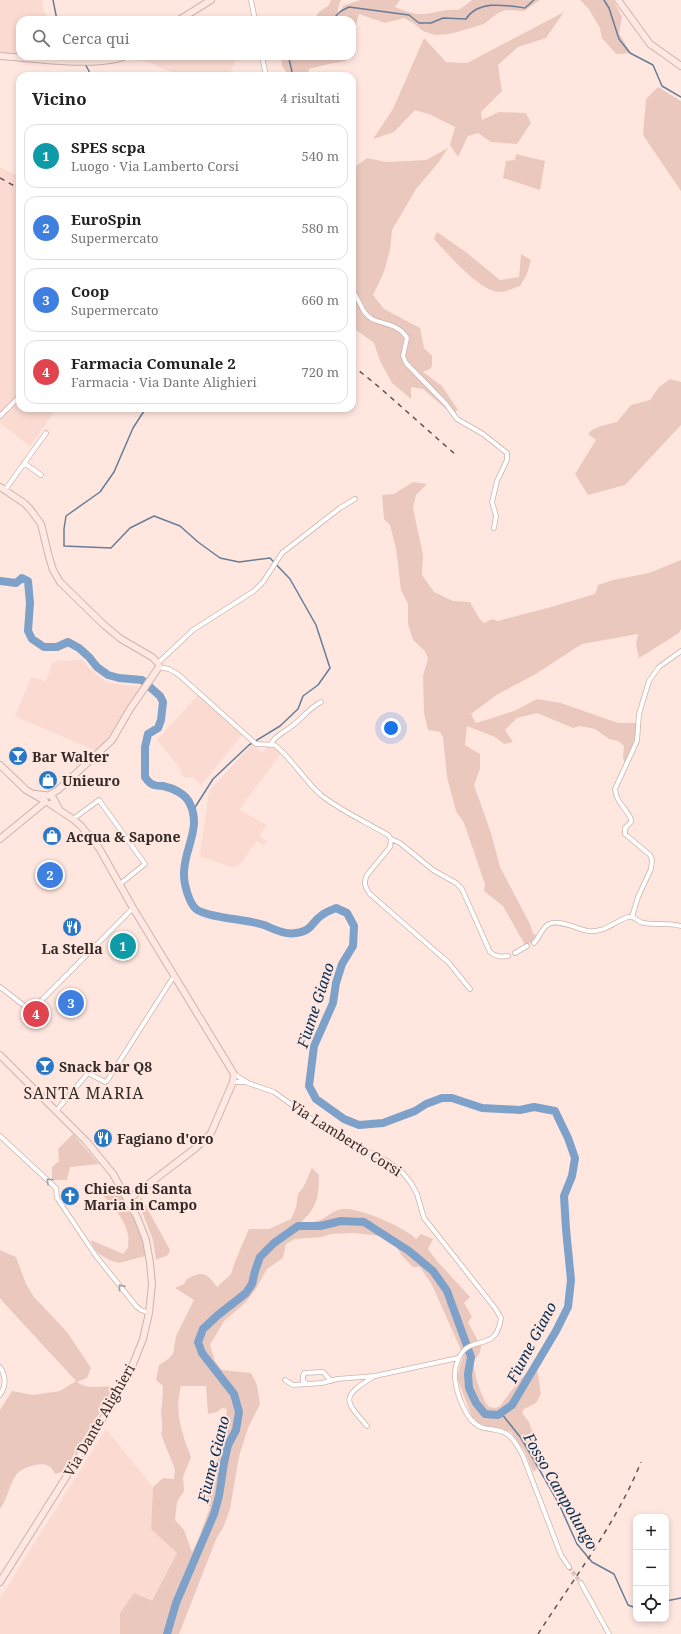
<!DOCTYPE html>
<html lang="it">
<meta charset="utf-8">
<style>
body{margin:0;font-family:"Noto Serif",serif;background:#f2f2f2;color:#222}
.controls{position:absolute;right:12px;bottom:12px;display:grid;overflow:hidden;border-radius:8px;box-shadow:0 2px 6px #0003}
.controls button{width:36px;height:36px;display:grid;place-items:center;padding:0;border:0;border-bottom:1px solid #e0e0e0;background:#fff;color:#222;font:20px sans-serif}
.you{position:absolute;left:391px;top:728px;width:14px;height:14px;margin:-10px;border:3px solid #fff;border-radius:50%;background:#1a73e8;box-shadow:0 0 0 6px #1a73e833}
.badge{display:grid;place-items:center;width:26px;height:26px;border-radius:50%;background:#2878c7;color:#fff;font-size:13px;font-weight:700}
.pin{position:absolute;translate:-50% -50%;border:2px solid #fff;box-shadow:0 1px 4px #0006}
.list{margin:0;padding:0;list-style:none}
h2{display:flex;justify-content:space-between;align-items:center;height:52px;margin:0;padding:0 16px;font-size:17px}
h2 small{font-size:13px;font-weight:400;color:#767676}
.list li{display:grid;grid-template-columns:26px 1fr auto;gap:12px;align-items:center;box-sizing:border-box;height:64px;margin:0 8px 8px;padding:0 8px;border:1px solid #e0e0e0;border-radius:12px}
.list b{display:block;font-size:15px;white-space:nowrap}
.list p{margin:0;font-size:13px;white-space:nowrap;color:#767676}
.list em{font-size:13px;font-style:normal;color:#767676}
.icon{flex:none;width:22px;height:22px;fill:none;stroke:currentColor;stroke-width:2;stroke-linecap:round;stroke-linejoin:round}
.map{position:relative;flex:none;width:681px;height:1634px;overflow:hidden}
.search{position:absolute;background:#fff;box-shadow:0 2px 6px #0003;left:16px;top:16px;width:340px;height:44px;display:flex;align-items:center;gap:10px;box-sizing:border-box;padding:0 14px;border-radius:12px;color:#767676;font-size:15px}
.panel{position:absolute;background:#fff;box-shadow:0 2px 6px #0003;left:16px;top:72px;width:340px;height:340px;border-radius:12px}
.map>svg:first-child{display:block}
.built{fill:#fadad1}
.green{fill:#ebc8bd;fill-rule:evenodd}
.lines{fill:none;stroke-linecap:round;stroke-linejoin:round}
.stream{stroke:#677d98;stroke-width:1.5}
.river{stroke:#7da1c9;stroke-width:8}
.street-tunnel{stroke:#d6c1bb;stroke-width:4;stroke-dasharray:4 2;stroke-linecap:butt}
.street-casing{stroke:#cbb4ad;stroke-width:5.5}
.secondary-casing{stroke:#cbb4ad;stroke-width:8}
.street{stroke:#fff;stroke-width:4}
.secondary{stroke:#ffe8e2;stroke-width:6}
.rail{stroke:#605350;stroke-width:1.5;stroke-dasharray:5 5;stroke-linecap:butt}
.oneway{stroke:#a39f9e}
.labels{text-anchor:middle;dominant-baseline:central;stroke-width:4;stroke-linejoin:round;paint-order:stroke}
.poi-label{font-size:14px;font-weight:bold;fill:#332a27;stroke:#ffe7e0;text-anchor:start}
.street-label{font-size:14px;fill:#332a27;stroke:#ffe7e0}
.water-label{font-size:15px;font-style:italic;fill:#042c52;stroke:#ffe7e0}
.quarter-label{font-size:16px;letter-spacing:1px;fill:#332a27;stroke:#ffe7e0}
</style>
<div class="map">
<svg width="681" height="1634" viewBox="0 0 681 1634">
<rect width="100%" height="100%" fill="#ffe7e0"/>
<path class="built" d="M0 0H42L44 11 48 20H20V54L1 52 0 50Z
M132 56H232L236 60 231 70 236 74 235 76H180L148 62 127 59Z
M0 167 20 177V408H57L30 446 0 423Z
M82 659 90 669 108 683 143 687 115 727 109 740 96 751 15 716 31 677 46 681 52 664 58 660 69 661Z
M198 695 243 734 201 785 193 777 187 778 181 775 180 768 157 740Z
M253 743 255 747 262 753 268 746H273L281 753 239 810 267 825 259 837 268 841 264 845 256 841 242 862 233 868 200 856 209 791Z
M106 1429 153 1487 151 1528 177 1553 152 1601 120 1613V1634H0V1598Z"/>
<path class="green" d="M331 0H341L338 7V18L343 6 360 0H400L395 7C402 10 410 13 417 14 432 15 442 8 459 10L472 0H540L524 11 506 10 498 13 484 24 450 34 435 35 423 31 413 23 404 18 385 23 359 14 352 40V20H315L318 13 329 5Z
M580 0H613L622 17 619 33 631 53 616 54 602 38 600 28 588 8Z
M564 12 546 38 518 47 498 65 502 91 481 112 482 120 499 112 526 113 531 123 517 144 491 142 478 133 468 136 458 157 450 145 455 127 431 115 415 110 394 132 373 139 393 109 424 38 446 62 467 63Z
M281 56H348L346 61 329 64 309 69 308 76H289L282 66Z
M658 87 681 101V191L643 135 646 99Z
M448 148 438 163 416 189 392 230 390 250 384 272 373 295 384 309 420 328 424 348 432 356C432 367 434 368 423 372L442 386 458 410 453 413 446 409 423 389 411 387V399L392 383 380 361 374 343 352 327V169L367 158 386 162 426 160Z
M516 154 545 161 540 190 503 178 506 161 515 160Z
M437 232 467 253 500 280 519 277 521 254 531 260 527 274 520 286C514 288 506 292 499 292 479 291 447 253 434 239Z
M670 379 681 382V425L625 485 588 495 575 474 596 440 588 434 592 430 601 426 617 422 631 405 650 400 659 387Z
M413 482 427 484 416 495 413 508 423 555 422 575 434 592 453 601 470 602 479 618 484 623 492 619 498 621 551 607 595 594 598 585 613 580 649 573 681 560V629L679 633 639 658 636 645 638 634 582 644 534 675 498 694 471 714 476 723 514 711 537 699 561 703 618 723H637L635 739 625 765 623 757 624 746 618 741 609 739 595 729 580 726 573 728 537 713 517 718 505 730 513 742 504 744 495 737 467 726 465 745 480 754V769L474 785 491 833 500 867 530 924 533 933 539 937 533 942 525 945 503 906 484 891 485 884 464 823 456 811 447 777 443 737 440 732 428 730 424 713 423 676 428 658 424 650 413 640 408 624V604L401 590 396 548 390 525 384 519 382 495 394 494Z
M73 1134 99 1164 70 1167 67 1180H52V1167L59 1161 58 1149Z
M312 1168 319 1175C319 1197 317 1208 301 1222 306 1222 312 1223 317 1221 325 1219 333 1210 342 1209 358 1207 406 1228 416 1239L421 1234 433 1239 428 1249 437 1261 470 1297 464 1303 472 1317 468 1322 478 1341 461 1350 432 1285 420 1267H413L402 1256 395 1245 381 1236 353 1233 331 1234 322 1237 295 1239 286 1244 283 1258 267 1269 256 1289 245 1303 224 1321 210 1345 215 1361 222 1370 251 1373 257 1385 260 1404 248 1428 239 1456 230 1509 223 1528 217 1537 179 1634H120V1613L134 1593 152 1601 177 1553 151 1529 153 1487 163 1478 174 1479 175 1470 161 1434C164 1425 161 1420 161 1412 162 1403 163 1395 163 1386L156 1380 159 1365 167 1360 173 1354 176 1336 194 1300 175 1288 184 1284 187 1279C203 1270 207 1273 217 1287L231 1274 236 1259 249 1229H269L291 1219 296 1208 298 1194 304 1186ZM181 1386H206L208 1414 217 1412 222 1408 227 1409 219 1453 205 1504 210 1507 198 1540 192 1552 184 1530 175 1520 177 1502 184 1491 183 1477 191 1457C182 1434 174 1411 181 1386Z
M92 1186 107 1188 122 1196 136 1221 144 1244 145 1256 119 1263C107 1260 93 1253 91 1240L123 1254 128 1248C128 1244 129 1239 128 1235 126 1219 105 1195 92 1186Z
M141 1197 170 1250 168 1255 156 1260 153 1240 139 1204Z
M0 1250 16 1257 26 1284 34 1297 67 1332 91 1368 87 1378 77 1382C87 1390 103 1386 116 1386L73 1456 65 1471 55 1474C53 1470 51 1467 47 1465 40 1462 20 1468 16 1475 9 1485 8 1498 0 1509V1410L12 1391 33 1395 60 1391 76 1381 4 1303 0 1298Z
M481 1345C481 1356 476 1355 474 1362 473 1372 482 1399 489 1407L496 1408 500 1406 518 1382 533 1366 537 1368 541 1394 536 1403 524 1409 522 1413 529 1422 533 1434V1452L539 1463 537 1469 533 1472 525 1452 511 1432 480 1424 472 1417 457 1378 461 1362 466 1350Z"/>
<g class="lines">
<path class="stream" d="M53 0 57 20
M604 0 609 8 619 39 630 53 653 65 662 86 681 97
M332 20 341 11 349 7 409 15 419 23H431L443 18 466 19C478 0 505 5 525 8L534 0
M292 56 289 59 293 76
M85 64 89 71V76
M146 408 133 428 114 472 100 492 66 516 64 529V546L111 548 130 528 154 516 180 526 198 542 220 558 239 562 270 558 290 579 316 625 330 668 318 685 303 696 298 709 280 726 249 745 213 779 192 812
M501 1413 521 1438 531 1455 559 1504 577 1544 592 1562 614 1574 628 1605 636 1608
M666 1601 681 1598"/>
<path class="river" d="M0 581 16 583 22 578 28 581 30 603 28 631 32 639 44 647H57L68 642 79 648 89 657 97 667 108 675 119 678 142 680 160 696 163 702 161 720 158 728 148 734 145 747V777C147 780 150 784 154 785 156 786 160 786 163 786 173 788 186 794 190 804 202 829 183 850 184 875 184 884 189 903 196 909 207 918 247 919 264 925 274 929 285 935 296 933 314 930 310 923 322 915 326 912 332 910 336 908L347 913 354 926 353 946 342 964 336 983 333 1003 314 1046 309 1086 316 1099 344 1119 359 1125 383 1123 415 1111 426 1104 442 1098H452L482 1108 520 1110 534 1107 555 1111 568 1138 575 1158 572 1176 564 1196 566 1229 571 1280 568 1307 556 1331 512 1405 498 1415 485 1414 476 1403 469 1388 468 1374 471 1357 447 1291 433 1271 409 1251 364 1222 341 1221 320 1226H298L274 1243 260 1257 255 1271 252 1284 246 1293 218 1315 203 1329 198 1342 202 1353 234 1394 239 1412 236 1430 228 1445 224 1463 219 1496 214 1514 176 1603 167 1634"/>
<path class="street-tunnel" d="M569 1567 581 1583"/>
<defs>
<path id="street" d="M251 0 255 20
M262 56 266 76
M352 291C361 300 360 312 372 319 385 325 399 324 407 338L403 356 406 363 446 404 457 419 483 434 507 453V460L497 481 492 502 496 516 494 528
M0 416 20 396
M24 463 41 475
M5 490 46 433
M158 663 193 630 254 591 263 582 282 553 340 508 355 499
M159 667 169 669 179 675 256 744 275 745C292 759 304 780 321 795 341 811 366 822 388 835L391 839 390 847 367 875C363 883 365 887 370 894L449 963 470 989
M271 744C275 735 285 732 292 726 303 718 309 708 321 702
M73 819 99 800 145 864 120 884
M391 839 400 843 433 870 456 883 462 889 490 952C496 957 501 957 508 956
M632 917 638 897 651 869 652 860 650 855 625 834V828L631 822V819C626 808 616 802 615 789L637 741 639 714 649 681 659 667 681 651
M534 943C540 937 542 927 549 924 558 919 578 929 588 931 604 933 614 922 628 917 635 915 638 923 644 923 657 925 669 923 681 926
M515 953 527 946
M0 987 31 1011 133 908
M234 1074 248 1083 274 1092 331 1133 387 1161 403 1173 411 1183 417 1194 424 1218 495 1308 501 1318C500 1325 498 1333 492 1338 486 1342 477 1343 470 1346 459 1351 454 1367 455 1378 456 1392 466 1422 481 1427 489 1430 499 1429 507 1434 515 1439 519 1449 523 1456L561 1555 569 1567
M233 1082H247
M57 1110 88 1073 105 1082 107 1081 174 976
M0 1136 56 1188 57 1198 96 1256 136 1306 141 1310 149 1313
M0 1367C6 1376 6 1386 0 1395
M285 1380 293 1385 322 1383 337 1379 375 1376 458 1358
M306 1383 303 1381V1376L304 1373 323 1372 331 1381
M367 1426C344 1400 341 1397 373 1377
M581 1583 609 1634"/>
<path id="secondary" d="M618 0 650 44 681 66
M179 20 211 0
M0 56C32 58 97 68 125 56
M0 487 24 503 30 509 41 524 49 557 53 570 60 582 104 625 121 639 152 657 158 663 159 667 130 709 112 740 58 790 49 795
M0 765 26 790 45 801
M35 794 52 796 59 809
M50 804 73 819 81 826 99 848 133 908 234 1074 233 1082 211 1133 197 1147 133 1196 127 1198
M0 839 45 802
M0 1055 86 1141 113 1174 137 1217 146 1240 150 1263 152 1284 149 1313 143 1339 131 1369 112 1404 0 1582"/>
</defs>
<use href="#street" class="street-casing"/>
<use href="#secondary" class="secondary-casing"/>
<use href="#street" class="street"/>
<use href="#secondary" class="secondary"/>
<path class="rail" d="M0 178 20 189
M352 365 379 387 456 455
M538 1634C574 1578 616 1524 641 1462"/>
</g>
<defs><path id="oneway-chevron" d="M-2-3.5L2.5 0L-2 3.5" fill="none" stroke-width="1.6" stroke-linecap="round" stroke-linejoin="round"/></defs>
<g class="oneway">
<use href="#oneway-chevron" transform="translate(49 1181) rotate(-137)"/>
<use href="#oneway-chevron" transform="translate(121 1287) rotate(-129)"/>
</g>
<defs>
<symbol id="bar-disc" viewBox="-11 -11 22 22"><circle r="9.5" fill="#2878c7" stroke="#ffe7e0"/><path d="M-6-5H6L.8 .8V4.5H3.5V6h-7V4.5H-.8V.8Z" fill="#fff"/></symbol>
<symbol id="shop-disc" viewBox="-11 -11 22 22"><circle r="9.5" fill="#2878c7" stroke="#ffe7e0"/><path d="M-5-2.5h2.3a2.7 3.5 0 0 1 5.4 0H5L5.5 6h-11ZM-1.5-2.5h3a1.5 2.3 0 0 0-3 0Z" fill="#fff"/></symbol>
<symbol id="restaurant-disc" viewBox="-11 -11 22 22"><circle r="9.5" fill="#2878c7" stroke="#ffe7e0"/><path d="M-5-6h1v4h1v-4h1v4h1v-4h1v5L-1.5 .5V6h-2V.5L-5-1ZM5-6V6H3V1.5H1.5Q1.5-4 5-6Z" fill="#fff"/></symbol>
<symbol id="church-disc" viewBox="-11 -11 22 22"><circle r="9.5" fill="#2878c7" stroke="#ffe7e0"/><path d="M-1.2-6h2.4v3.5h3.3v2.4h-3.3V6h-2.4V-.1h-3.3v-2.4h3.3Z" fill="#fff"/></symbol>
</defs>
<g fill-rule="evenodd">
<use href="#bar-disc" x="7" y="745" width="22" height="22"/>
<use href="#shop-disc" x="37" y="769" width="22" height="22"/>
<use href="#shop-disc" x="41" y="825" width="22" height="22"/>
<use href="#restaurant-disc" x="61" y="916" width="22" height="22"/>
<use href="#bar-disc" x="34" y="1055" width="22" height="22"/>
<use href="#restaurant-disc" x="92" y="1127" width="22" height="22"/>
<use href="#church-disc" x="59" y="1185" width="22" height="22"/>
</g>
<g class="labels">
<g class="poi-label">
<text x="32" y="756">Bar Walter</text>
<text x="62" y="780">Unieuro</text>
<text x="66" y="836">Acqua &amp; Sapone</text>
<text x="72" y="948" text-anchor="middle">La Stella</text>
<text x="59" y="1066">Snack bar Q8</text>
<text x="117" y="1138">Fagiano d'oro</text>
<text x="84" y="1188">Chiesa di Santa<tspan x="84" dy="16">Maria in Campo</tspan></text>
</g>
<g class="street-label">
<text transform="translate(346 1138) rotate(32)">Via Lamberto Corsi</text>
<text transform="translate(99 1420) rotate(-60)">Via Dante Alighieri</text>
</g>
<g class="water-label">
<text transform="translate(315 1005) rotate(-72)">Fiume Giano</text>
<text transform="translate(531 1342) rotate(-62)">Fiume Giano</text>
<text transform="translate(213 1459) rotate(-76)">Fiume Giano</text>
<text transform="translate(561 1491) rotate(60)">Fosso Campolungo</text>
</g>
<g class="quarter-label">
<text x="84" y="1093">SANTA MARIA</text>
</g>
</g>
</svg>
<div class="controls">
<button>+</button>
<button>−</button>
<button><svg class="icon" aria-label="locate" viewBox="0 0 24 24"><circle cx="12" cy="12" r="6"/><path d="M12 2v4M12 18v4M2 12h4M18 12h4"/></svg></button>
</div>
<div class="you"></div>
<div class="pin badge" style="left:123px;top:946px;background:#0f9aa8">1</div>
<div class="pin badge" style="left:50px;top:875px;background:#3f7fe0">2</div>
<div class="pin badge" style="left:71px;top:1003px;background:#3f7fe0">3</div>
<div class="pin badge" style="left:36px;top:1014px;background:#e0444e">4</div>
<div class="search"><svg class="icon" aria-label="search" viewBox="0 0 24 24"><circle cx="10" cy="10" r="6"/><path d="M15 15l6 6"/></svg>Cerca qui</div>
<section class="panel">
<h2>Vicino<small>4 risultati</small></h2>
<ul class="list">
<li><span class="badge" style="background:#0f9aa8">1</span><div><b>SPES scpa</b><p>Luogo · Via Lamberto Corsi</p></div><em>540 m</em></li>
<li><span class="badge" style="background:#3f7fe0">2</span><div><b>EuroSpin</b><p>Supermercato</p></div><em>580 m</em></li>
<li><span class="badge" style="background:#3f7fe0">3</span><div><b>Coop</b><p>Supermercato</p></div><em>660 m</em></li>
<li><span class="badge" style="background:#e0444e">4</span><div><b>Farmacia Comunale 2</b><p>Farmacia · Via Dante Alighieri</p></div><em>720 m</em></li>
</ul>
</section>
</div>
